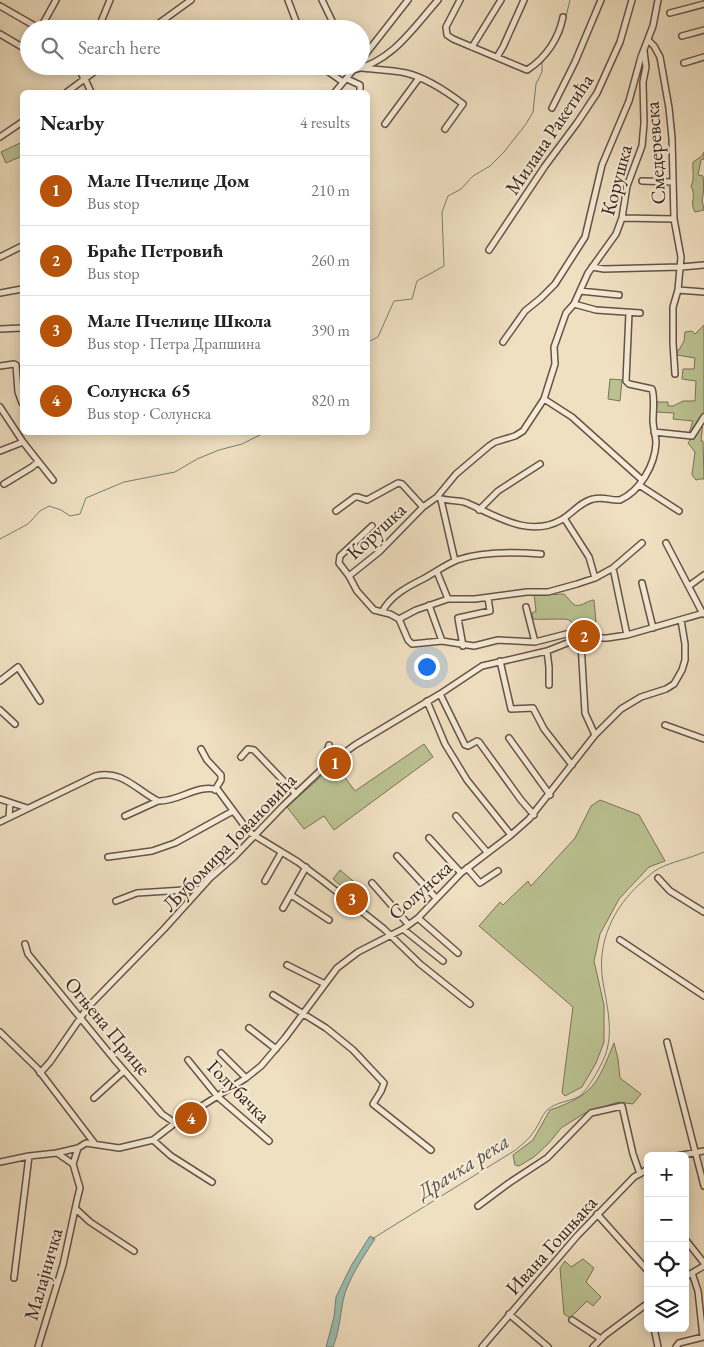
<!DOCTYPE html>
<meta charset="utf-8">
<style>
body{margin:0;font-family:"EB Garamond",serif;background:#f6f6f6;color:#222}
.controls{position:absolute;right:15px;bottom:15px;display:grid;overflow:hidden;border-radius:8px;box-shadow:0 2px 12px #0003}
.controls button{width:45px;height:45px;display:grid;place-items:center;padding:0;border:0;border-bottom:1px solid #e0e0e0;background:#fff;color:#222;font:25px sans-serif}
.you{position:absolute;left:426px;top:666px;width:18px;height:18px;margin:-12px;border:4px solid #fff;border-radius:50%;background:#1a73e8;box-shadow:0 0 0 8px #1a73e833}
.badge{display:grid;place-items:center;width:32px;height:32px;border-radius:50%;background:#b45309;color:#fff;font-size:16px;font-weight:700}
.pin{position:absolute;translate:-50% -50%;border:2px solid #fff;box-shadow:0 1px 5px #0006}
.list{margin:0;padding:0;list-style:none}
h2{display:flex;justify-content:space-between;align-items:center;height:65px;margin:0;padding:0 20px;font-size:21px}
h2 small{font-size:16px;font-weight:400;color:#767676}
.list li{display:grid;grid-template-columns:32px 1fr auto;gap:15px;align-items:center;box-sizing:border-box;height:70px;padding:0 20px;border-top:1px solid #e0e0e0}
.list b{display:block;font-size:19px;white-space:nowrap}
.list p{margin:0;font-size:16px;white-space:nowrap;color:#767676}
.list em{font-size:16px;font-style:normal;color:#767676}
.icon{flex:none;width:28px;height:28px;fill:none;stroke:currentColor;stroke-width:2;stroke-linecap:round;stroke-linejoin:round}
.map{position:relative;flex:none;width:704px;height:1347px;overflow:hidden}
.search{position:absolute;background:#fff;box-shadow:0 2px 12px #0003;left:20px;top:20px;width:350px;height:55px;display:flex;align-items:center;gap:12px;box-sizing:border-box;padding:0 18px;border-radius:28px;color:#767676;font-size:19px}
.panel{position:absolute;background:#fff;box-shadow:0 2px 12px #0003;left:20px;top:90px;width:350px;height:345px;border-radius:8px}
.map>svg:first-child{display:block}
.green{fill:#bbc292;stroke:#7a7357}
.water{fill:#9abdb1;stroke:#738075}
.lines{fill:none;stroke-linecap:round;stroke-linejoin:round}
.stream{stroke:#738075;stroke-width:1}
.minor-casing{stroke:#675346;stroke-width:8}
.minor{stroke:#f5ebd7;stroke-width:5}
.labels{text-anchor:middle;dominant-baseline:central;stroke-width:4.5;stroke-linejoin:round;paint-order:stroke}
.street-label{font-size:20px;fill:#39241c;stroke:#f5ebd7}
.water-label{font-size:21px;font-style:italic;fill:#565249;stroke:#f5ebd7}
</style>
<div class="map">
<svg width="704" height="1347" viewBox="0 0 704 1347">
<rect width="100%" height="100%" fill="#f0e0c2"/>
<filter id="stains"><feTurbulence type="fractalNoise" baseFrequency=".004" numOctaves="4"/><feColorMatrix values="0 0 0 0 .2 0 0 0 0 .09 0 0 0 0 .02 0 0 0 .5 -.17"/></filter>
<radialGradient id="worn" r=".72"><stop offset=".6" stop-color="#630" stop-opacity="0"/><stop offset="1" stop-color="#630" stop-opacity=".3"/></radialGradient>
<path class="green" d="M20 143 22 148V156L6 163 1 152Z
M704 152V159L701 160 698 175 703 176C704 185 704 193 702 200L704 210 695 212C689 201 697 198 691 186 695 178 692 171 693 162L702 156Z
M704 325V414L693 433H689L693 421 673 419 674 413 656 412 657 402H668V406H673L683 401H695L696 381 682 379 683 369H694L695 358 677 355V351L679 350 684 341 685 332 692 331 695 334Z
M610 379 622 380 620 401 608 399Z
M703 421 701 441H703L704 479H700L696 480 692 475 695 452 688 443Z
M534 594 542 595 564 594C567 597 570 601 573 604 580 609 587 600 594 600L596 622 584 624 583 632 573 631C573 627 573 622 569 620 567 618 540 620 533 619L532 613 536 611Z
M424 744 433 757 334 830 324 816 304 829 287 807 335 764 355 791Z
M600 800 639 815 665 861 649 867 619 899 600 934 594 961 604 1005V1042L596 1063 582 1087 565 1096 562 1093 573 1007 479 926 500 902 503 905 528 881 531 886 575 838 591 806Z
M340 870 359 886 352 895 333 879Z
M614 1043 618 1059 620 1078 641 1094 633 1104 618 1102 585 1113 561 1128 549 1143 534 1157 519 1166 515 1165 513 1155 533 1140 550 1110C594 1095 597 1084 614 1043Z
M583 1259 594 1268 586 1282 601 1297 593 1306 587 1301 570 1318 564 1314 560 1268 565 1261 571 1267Z"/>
<path class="water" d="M370 1236 375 1239C364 1255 346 1283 343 1301 340 1317 339 1332 333 1347H326L334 1317 336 1297 351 1266Z"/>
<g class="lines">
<path class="stream" d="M549 53 562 33 570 0
M368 342 378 337 394 301 412 299 417 281 444 266 442 212 448 196 461 189 473 176 490 166 504 152 526 124 533 112 536 84 542 72V63L546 57
M0 539 28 524 40 511 49 506 61 510 70 516 80 514 86 498 124 482 175 472 197 459 219 450 242 444 266 432
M372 1239 514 1151C523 1144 529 1139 535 1130 539 1124 542 1115 547 1110 556 1102 568 1102 578 1097 587 1092 601 1066 605 1056 614 1032 607 1006 603 982 596 942 614 906 643 881 648 877 652 872 658 869 673 861 689 859 704 852"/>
<defs>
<path id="minor" d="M288 0 299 29
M322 0 336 29
M460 0 446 27 447 35 453 39 527 70C546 58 559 38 563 17
M0 6 40 29
M670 13 704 4
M40 29 56 0
M98 29 110 0
M151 29 191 0
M0 34 29 51
M682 36 704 30
M648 40 654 46 660 57 669 108 672 138 674 219 681 257 678 290 673 307V343L675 374
M472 47 501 0
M497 57 503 47 524 0
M361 60 408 0
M684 63 704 57
M53 66 57 68
M76 66 85 79 91 92
M320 66 343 82
M363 68C377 70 392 70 406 73 427 78 446 91 463 104L445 129
M353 70C392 62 414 27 438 0
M83 77 89 66
M347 79 360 85V92
M67 92 102 66
M335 92 355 68
M552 108 575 62 601 0
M385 124 419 78
M0 137 22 122
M642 181 673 182
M622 218 674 219
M489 250 545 166 577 123 597 93 620 42 632 0
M0 257 22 246
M592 267 604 269 680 267
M681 267 704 265
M678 290 704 292
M580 291 619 295
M0 293 22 289
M574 304 596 310 640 313
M0 329 22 328
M503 342 525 311 541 298 555 284 585 237 602 165 629 101 641 57 653 26 658 0
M0 366 14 364 16 365 18 392 22 403
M544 399 572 417 642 480
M0 407 23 442 53 480
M654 432 692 436 704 417
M0 451 23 442
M4 484 32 467 38 462
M639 485 679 511
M437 497C445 502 458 499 467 503 496 516 529 538 561 520 573 513 580 502 593 499 604 496 610 501 620 500 640 491 655 465 656 443 656 436 653 428 653 420 653 410 655 398 652 389L629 384 626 381 629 313
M441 500 455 561
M479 510 498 491 540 464
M336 511 355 497H358L367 500 398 483 402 484 423 507
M564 518 589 557 595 578
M372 526 340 556 339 563 349 576 357 591 374 610 390 614 399 619 408 640 412 644 442 641 474 646 498 640 535 642 570 633 580 638 581 643 585 713 595 735
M666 543 703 614
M613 568 627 635
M437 572 448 599
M349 576 379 552 423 507 437 497 456 474 489 446 495 442 515 436 523 431 544 399 555 364 554 347 566 313 574 304 588 273 616 234 622 218 627 186 642 146 644 123 643 82 646 67 644 51
M642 583 653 628
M689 586 704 575
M429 605 442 641
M526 607 535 642
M382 612C390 596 407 587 423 579 434 573 445 565 457 560 481 552 515 552 541 554
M399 619 416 610 448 599H475L527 592H548L577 584 595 578 613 568 642 543
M463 646 458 618 490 611 488 598
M547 651 549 667V685
M500 661 511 709 533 708 544 729 572 765
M0 681 18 667 40 701
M440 694 465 745 468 746 477 741 479 742 521 800 534 815
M427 701 445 744 467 780 511 835
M0 710 15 724
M665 725 704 739
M509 738 550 795
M201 749 207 760 221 775V780L215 790
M241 757 248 749 254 750 296 794
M321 770 329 745
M0 799 27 808
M125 816 158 801
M456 816 487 852
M9 817 10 803
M0 822 95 776C122 769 136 790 158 801 179 802 198 783 218 790L249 832 298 862 322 880 384 929 420 964 470 1004
M429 838 461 873
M397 856 436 898
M108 857 152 851 175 843 233 811
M467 868 480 883 498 871
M658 878 670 891 704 912
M265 881 281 853
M372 883 408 924
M291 895 329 920
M116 901 137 893 200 889
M283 908 306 867
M418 918 458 953
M403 929 443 961
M620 940 704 996
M25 944 28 954 114 1059 162 1114 175 1123
M287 965 325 984
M273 995 326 1028 353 1050 384 1083 381 1091 373 1104 431 1150
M249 1028 276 1049
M0 1032 37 1068 95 1144
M667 1042 704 1186
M221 1053 246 1078
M188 1060 218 1097 269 1141
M40 1073 50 1062 88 1007 164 929 210 878 234 857 284 805 321 770 355 745 440 694 482 666 547 651 580 638H607L627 635 704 613
M94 1098 124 1071
M153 1140 171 1156 212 1182
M57 1153 73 1164
M677 1156 704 1151
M0 1162 29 1156 57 1153 78 1148 86 1143 119 1148 153 1140 175 1123 246 1078 261 1066 285 1038 337 968 358 952 403 929 418 918 461 873 511 835 529 819 595 735 621 709 641 697 666 689 674 684 682 670 685 660V644L681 620
M478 1206 509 1183 547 1158 591 1113 622 1106 633 1154 640 1174
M76 1209 90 1222 134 1251
M597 1214 648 1271
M685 1239 704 1263
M685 1277 704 1266
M14 1278 29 1156
M509 1314 548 1347
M572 1320 601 1339
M654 1328 658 1347
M38 1347 63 1265 77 1200 80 1188 73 1164 78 1148
M482 1347 577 1236 634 1177 648 1169
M593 1347 605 1335 648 1303
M676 1347 679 1343 703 1337 698 1291 692 1273"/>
</defs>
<use href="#minor" class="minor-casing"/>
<use href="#minor" class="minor"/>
</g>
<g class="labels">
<g class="street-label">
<text transform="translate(549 134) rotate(-56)">Милана Ракетића</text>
<text transform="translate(655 153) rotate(-94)">Смедеревска</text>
<text transform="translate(616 180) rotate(-75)">Корушка</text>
<text transform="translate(376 531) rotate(-43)">Корушка</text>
<text transform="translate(229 842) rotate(-46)">Љубомира Јовановића</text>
<text transform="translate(420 890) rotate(-42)">Солунска</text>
<text transform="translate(108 1026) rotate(50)">Огњена Прице</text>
<text transform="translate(239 1091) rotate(45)">Голубачка</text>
<text transform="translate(551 1245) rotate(-48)">Ивана Гошњака</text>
<text transform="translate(43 1274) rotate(-74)">Малајничка</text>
</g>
<g class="water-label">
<text transform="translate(463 1166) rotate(-32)">Драчка река</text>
</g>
</g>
<rect width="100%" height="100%" filter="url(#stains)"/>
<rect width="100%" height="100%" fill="url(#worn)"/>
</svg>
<div class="controls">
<button>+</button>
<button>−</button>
<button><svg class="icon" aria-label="locate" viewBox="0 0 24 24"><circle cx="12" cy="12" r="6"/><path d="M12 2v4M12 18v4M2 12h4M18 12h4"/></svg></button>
<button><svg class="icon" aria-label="layers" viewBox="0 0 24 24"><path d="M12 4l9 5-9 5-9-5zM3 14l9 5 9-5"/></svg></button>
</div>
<div class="you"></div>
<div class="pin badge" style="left:335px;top:763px">1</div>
<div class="pin badge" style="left:584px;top:636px">2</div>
<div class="pin badge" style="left:352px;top:899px">3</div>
<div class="pin badge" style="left:191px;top:1118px">4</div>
<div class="search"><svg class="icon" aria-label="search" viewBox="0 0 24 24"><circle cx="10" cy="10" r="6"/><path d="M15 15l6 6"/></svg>Search here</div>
<section class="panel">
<h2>Nearby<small>4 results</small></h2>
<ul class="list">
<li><span class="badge">1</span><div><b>Мале Пчелице Дом</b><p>Bus stop</p></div><em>210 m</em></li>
<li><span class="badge">2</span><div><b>Браће Петровић</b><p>Bus stop</p></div><em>260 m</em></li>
<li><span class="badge">3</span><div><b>Мале Пчелице Школа</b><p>Bus stop · Петра Драпшина</p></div><em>390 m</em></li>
<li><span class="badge">4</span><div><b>Солунска 65</b><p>Bus stop · Солунска</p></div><em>820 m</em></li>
</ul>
</section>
</div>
